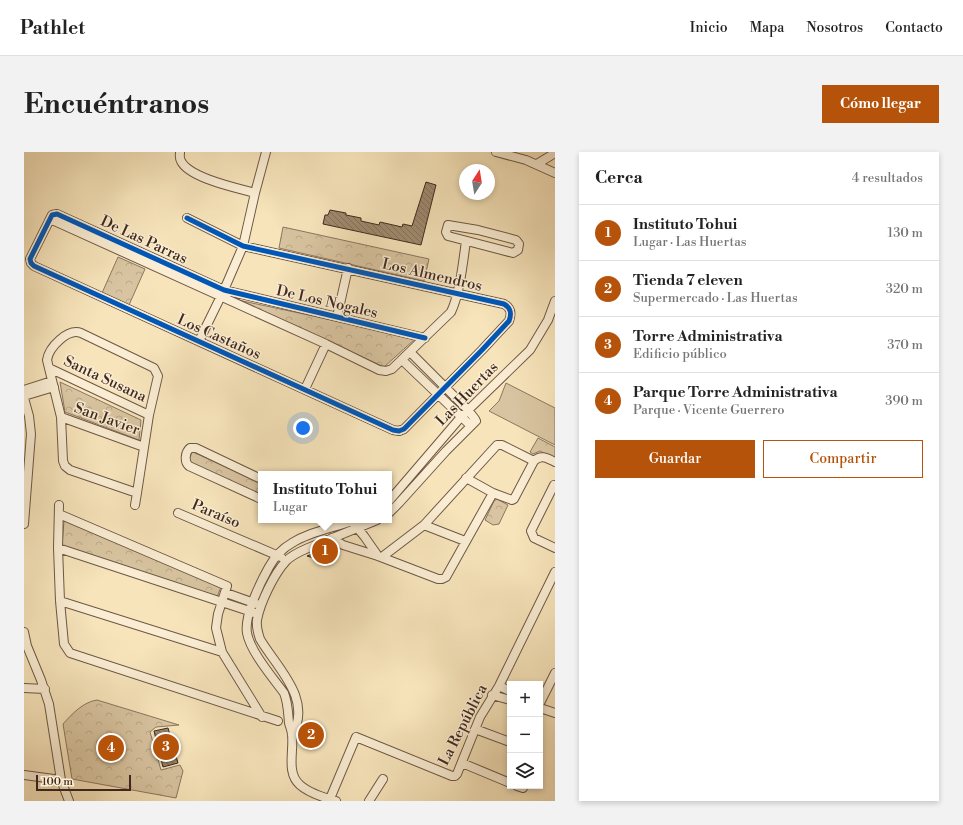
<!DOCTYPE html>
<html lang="es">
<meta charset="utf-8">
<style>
body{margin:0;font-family:"Libre Bodoni",serif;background:#f2f2f2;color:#222}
.controls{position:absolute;right:12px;bottom:12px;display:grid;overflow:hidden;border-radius:0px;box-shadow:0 2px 6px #0003}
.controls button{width:36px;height:36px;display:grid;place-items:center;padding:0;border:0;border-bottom:1px solid #e0e0e0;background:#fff;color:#222;font:20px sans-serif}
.compass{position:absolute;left:435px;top:12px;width:36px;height:36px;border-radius:50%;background:#fff;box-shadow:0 2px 6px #0003;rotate:12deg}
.scale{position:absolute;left:12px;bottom:10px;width:95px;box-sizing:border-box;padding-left:4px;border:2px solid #3f291f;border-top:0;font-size:11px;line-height:14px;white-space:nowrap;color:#3f291f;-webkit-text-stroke:3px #faedd3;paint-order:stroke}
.you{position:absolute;left:279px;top:276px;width:14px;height:14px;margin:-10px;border:3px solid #fff;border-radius:50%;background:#1a73e8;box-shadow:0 0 0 6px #1a73e833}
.badge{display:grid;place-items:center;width:26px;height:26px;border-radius:50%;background:#b45309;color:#fff;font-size:13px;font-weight:700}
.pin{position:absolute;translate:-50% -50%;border:2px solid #fff;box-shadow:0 1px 4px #0006}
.popup{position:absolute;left:234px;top:319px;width:134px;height:52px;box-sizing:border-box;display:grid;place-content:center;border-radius:0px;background:#fff;filter:drop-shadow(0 1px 3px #0005);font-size:13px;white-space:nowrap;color:#767676}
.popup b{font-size:15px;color:#222}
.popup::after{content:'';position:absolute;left:50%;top:100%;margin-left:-8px;border:8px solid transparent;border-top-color:#fff}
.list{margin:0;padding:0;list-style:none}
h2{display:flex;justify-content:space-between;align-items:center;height:52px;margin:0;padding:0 16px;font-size:17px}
h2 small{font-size:13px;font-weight:400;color:#767676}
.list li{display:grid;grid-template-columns:26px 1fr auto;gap:12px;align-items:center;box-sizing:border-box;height:56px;padding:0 16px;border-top:1px solid #e0e0e0}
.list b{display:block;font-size:15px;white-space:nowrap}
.list p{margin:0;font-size:13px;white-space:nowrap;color:#767676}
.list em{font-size:13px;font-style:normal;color:#767676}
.actions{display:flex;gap:8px;padding:12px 16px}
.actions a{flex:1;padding:9px 0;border:1px solid #b45309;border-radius:0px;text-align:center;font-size:14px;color:#b45309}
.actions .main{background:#b45309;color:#fff}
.icon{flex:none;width:22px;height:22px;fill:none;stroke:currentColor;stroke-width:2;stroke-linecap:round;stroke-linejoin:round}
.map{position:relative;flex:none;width:531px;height:649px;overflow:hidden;border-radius:0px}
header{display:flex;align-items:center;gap:24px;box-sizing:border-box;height:56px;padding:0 20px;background:#fff;border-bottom:1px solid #e0e0e0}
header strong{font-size:19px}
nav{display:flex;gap:22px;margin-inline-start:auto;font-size:14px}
.intro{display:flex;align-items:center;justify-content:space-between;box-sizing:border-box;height:96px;padding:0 24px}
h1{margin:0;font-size:28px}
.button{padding:10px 18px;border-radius:0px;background:#b45309;color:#fff;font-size:14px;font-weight:700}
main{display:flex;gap:24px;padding:0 24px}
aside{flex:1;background:#fff;border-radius:0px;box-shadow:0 2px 6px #0003}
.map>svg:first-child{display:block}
.grass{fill:#d8c4a0;stroke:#8c7660}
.park{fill:url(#park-crowns);stroke:#8c7660}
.building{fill:url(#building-back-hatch);stroke:#3f291f}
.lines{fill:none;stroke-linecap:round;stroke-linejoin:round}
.minor-casing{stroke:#6d5846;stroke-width:10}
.minor{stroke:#faedd3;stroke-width:8}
.cycleway-casing{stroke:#faedd3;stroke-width:8}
.cycleway{stroke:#0057b8;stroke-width:5}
.labels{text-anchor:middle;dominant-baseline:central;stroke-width:3;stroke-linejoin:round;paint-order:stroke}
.street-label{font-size:15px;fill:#3f291f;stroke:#faedd3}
</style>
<header>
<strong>Pathlet</strong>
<nav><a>Inicio</a><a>Mapa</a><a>Nosotros</a><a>Contacto</a></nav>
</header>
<div class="intro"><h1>Encuéntranos</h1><a class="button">Cómo llegar</a></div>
<main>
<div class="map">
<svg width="531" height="649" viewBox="0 0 531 649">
<defs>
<pattern id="park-crowns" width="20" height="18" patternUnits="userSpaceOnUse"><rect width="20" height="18" fill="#d8c4a0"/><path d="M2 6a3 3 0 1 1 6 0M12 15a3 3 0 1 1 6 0" fill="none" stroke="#baa889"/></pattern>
<pattern id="building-back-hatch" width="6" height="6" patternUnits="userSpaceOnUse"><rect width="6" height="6" fill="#9f8a70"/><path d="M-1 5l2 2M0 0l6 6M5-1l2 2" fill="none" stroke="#83715b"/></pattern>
</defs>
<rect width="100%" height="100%" fill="#f7e4bb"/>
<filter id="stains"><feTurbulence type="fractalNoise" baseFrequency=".005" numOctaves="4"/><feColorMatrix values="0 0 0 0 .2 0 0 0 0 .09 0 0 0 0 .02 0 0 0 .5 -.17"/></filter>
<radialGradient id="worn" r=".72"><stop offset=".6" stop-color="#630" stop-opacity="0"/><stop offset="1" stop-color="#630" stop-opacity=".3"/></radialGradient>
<path class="grass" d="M482 231 531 256V293L465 259 475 249Z"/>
<path class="park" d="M259 75 405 107 400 129 255 96Z
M94 105 121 117 105 153 78 141Z
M214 148 392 186 360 215Z
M36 230 117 268 115 288 41 260Z
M514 286 531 295V307L516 299 509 302 506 300Z
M167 299 237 331V344L164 311Z
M473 347 484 353 475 372 469 373 461 368 470 349Z
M40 369 197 435 193 445 38 394Z
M73 548 155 573 132 575 126 580 137 618 156 613 159 619 152 646 48 627 39 572C48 562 59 550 73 548Z"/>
<path class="building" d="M402 30 412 33 397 93 299 72 301 63H304L306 58 322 61V63L337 66V69L355 73 356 70 378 75 379 72 388 74Z
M309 394 303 410 283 404Z
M144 576 154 611 139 615 130 579Z"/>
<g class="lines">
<defs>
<path id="minor" d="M156 0C156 3 155 6 157 9 165 26 213 36 231 41
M472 0 502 8 531 21
M513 12 531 1
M163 66 219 94 480 152C487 156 488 161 485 169L458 198 380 277 375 279 369 278 10 114 7 111 6 107 28 63 33 62 200 138 401 186
M26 67 302 192 355 218 362 219 368 217 427 160C436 141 439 110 442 89
M424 73 454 78 492 88 495 92 494 98 489 101 424 84 422 80Z
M313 165 324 116
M175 189 200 138 219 94 231 41 242 0
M378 208 447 274
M25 216 125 263
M281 237 302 192
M0 238 28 229
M0 244 30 235
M0 246 5 264 7 282 0 372
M37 265 120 295
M442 326 469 341 488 348 490 347 510 309
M237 327 172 296H166C161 300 160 310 165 314L237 347
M530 333 507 379 510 386 531 396
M365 349 437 265 506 198 524 168 531 149
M35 353 34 396 36 449 40 492 46 501 254 569
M111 353 113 341 125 263 134 224 130 216 57 181C44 176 25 195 23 208L37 265 39 309 41 314 46 318 113 341
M154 361 257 405
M365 361 375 351 422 299 452 269 451 267 444 258 386 200
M35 362 203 434 194 462 192 476 198 500 238 565
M330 372 340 384 354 404
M400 373 441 389
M308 386 319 393 354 404 414 427H418L422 425 469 341
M34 396 231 461
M358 405 400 373 473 293H478L510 309C517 302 523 306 531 310
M202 441 233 452
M36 449 198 500
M0 480 3 494 17 528 25 552 37 628 45 649
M475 534 486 539
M0 536 21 537
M468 543 486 548
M516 551 531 521
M516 556 531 561
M451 577 486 590
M268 583C289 547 253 516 236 487 234 481 232 475 233 468 236 451 250 422 262 409 268 403 277 399 284 396L353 368
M438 611 486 631
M0 623 37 628
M493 634 499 636
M305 649 332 585 428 624H431L433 622 456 565 475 534 531 420
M312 649C301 646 285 641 276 633 262 621 270 599 268 583 268 579 266 575 265 571 264 560 264 551 260 541 249 526 226 499 223 481 220 464 236 431 245 415 250 406 259 396 268 391 287 379 310 376 331 368
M345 649 359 627"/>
</defs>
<use href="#minor" class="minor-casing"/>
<use href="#minor" class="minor"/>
<defs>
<path id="cycleway" d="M163 66 219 94 480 152C487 156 488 161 485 169L458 198 380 277 375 279 369 278 10 114 7 111 6 107 28 63 33 62 200 138 401 186"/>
</defs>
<use href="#cycleway" class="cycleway-casing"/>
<use href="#cycleway" class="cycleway"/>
</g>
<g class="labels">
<g class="street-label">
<text transform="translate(120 88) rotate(25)">De Las Parras</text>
<text transform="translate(408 123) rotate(13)">Los Almendros</text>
<text transform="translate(303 150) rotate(13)">De Los Nogales</text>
<text transform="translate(195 185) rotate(24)">Los Castaños</text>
<text transform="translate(81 227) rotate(25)">Santa Susana</text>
<text transform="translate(443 242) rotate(-46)">Las Huertas</text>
<text transform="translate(83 267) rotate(20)">San Javier</text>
<text transform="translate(192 362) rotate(23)">Paraíso</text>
<text transform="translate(439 573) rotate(-63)">La República</text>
</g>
</g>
<rect width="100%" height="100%" filter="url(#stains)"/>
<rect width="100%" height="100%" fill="url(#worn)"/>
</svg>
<div class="controls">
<button>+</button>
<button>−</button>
<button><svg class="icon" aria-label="layers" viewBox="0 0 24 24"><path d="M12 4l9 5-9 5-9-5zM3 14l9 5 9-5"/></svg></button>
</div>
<svg class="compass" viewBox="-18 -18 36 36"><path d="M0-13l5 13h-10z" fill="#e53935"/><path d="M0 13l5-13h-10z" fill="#767676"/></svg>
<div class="scale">100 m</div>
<div class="you"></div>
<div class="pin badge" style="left:301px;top:399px">1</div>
<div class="popup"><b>Instituto Tohui</b>Lugar</div>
<div class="pin badge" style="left:287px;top:583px">2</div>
<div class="pin badge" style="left:142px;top:595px">3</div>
<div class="pin badge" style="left:87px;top:596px">4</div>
</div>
<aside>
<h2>Cerca<small>4 resultados</small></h2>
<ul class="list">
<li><span class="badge">1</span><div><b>Instituto Tohui</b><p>Lugar · Las Huertas</p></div><em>130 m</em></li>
<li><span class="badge">2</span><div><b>Tienda 7 eleven</b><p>Supermercado · Las Huertas</p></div><em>320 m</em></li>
<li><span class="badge">3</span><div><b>Torre Administrativa</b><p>Edificio público</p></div><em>370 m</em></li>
<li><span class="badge">4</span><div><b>Parque Torre Administrativa</b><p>Parque · Vicente Guerrero</p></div><em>390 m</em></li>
</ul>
<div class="actions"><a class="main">Guardar</a><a>Compartir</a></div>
</aside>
</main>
